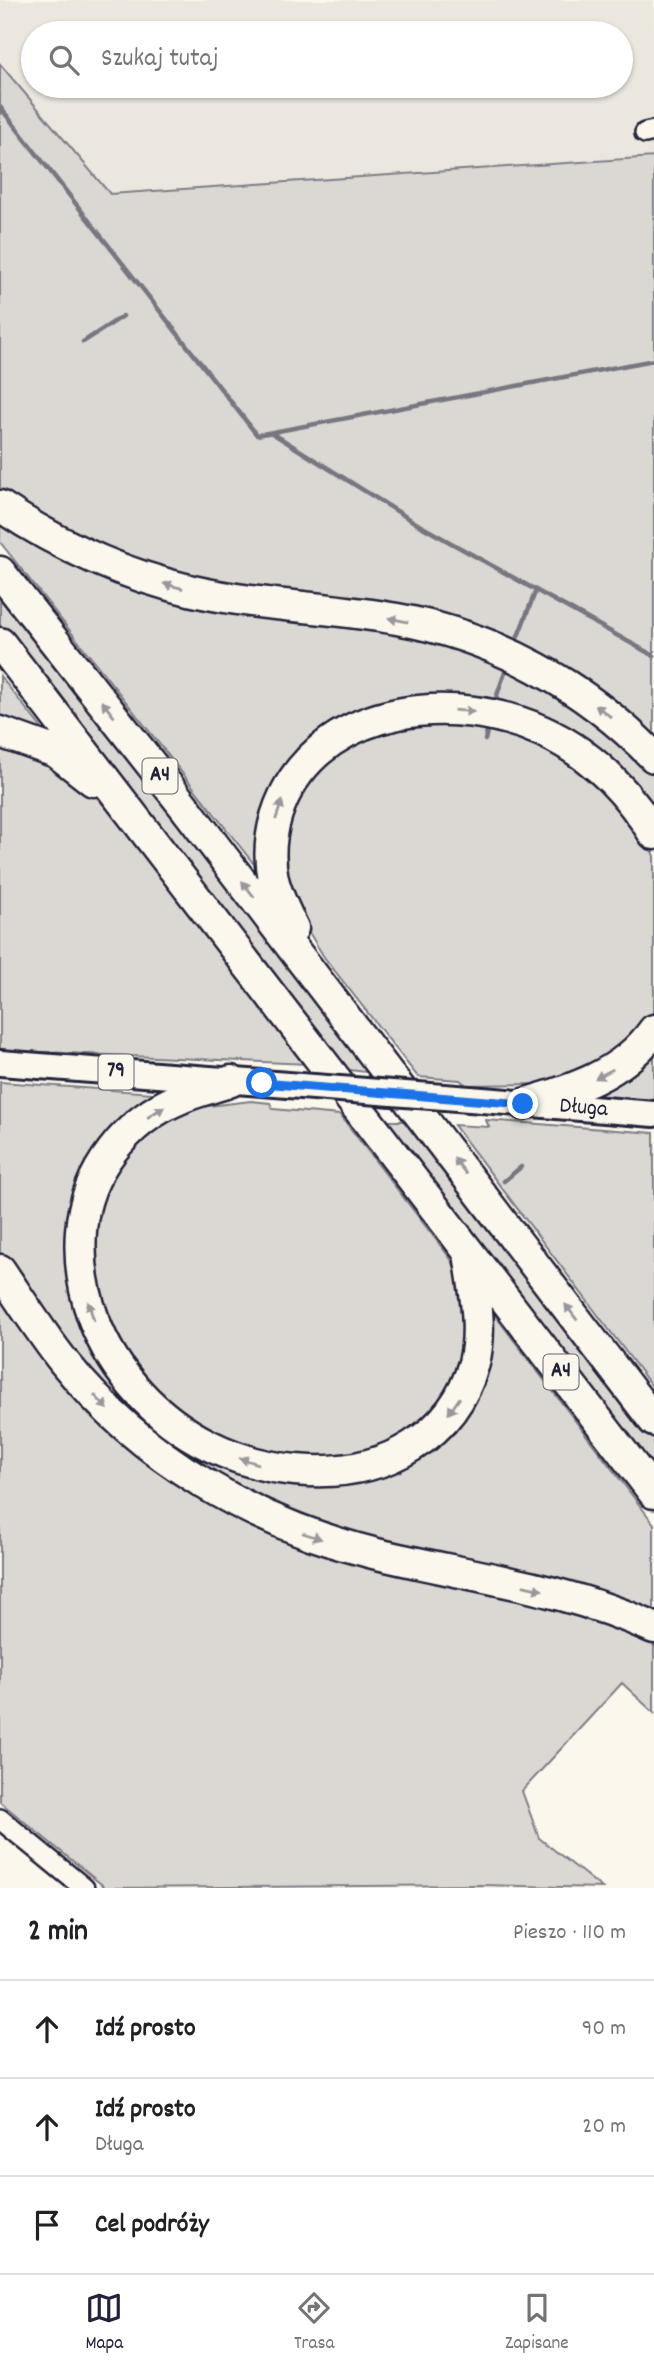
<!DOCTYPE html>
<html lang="pl">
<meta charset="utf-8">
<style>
body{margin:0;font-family:Dekko,sans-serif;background:#f2f2f2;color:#202124}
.stop{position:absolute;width:21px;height:21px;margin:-16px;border:5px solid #1a73e8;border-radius:50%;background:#fff}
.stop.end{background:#1a73e8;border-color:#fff;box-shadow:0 2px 7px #0008}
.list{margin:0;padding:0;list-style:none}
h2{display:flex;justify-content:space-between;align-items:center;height:91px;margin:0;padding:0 28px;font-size:30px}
h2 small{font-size:23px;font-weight:400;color:#757577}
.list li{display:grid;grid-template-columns:46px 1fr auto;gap:21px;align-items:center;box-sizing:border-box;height:98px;padding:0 28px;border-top:2px solid #e0e0e0}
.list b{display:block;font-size:26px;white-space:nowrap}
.list p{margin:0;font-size:23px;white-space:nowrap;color:#757577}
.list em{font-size:23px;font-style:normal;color:#757577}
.icon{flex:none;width:38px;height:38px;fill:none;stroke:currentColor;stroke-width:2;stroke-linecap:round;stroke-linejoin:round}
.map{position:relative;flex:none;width:654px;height:1888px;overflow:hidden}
.search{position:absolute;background:#fff;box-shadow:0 2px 5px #0004;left:21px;right:21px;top:21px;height:77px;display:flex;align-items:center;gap:18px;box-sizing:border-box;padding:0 24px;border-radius:38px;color:#757577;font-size:26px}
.sheet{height:385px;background:#fff}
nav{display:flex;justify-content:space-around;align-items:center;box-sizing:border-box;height:98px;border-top:2px solid #e0e0e0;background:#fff;font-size:19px;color:#757577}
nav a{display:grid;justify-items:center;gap:4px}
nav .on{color:#22223b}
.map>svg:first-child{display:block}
.built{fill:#ebe7df;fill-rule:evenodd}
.green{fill:#dbd8d3;stroke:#7e7d87;stroke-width:2}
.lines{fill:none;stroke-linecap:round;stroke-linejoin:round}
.stream{stroke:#787681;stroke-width:4.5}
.minor-casing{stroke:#22223b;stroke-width:24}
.major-casing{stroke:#22223b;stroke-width:30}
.highway-casing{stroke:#22223b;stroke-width:35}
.minor{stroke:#fbf7ec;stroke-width:19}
.major{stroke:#fbf7ec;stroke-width:24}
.highway{stroke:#fbf7ec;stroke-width:30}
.major-bridge-casing{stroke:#22223b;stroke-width:30;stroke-linecap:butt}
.major-bridge{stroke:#fbf7ec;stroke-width:24}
.oneway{fill:#99979c}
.route{stroke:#1a73e8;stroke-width:9}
.labels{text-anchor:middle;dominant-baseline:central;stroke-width:6;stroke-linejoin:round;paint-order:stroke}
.shield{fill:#fbf7ec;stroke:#636270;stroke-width:2}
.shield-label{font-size:21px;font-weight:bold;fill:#22223b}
.street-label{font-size:23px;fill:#22223b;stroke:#fbf7ec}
</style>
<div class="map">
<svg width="654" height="1888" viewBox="0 0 654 1888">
<rect width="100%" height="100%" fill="#fbf7ec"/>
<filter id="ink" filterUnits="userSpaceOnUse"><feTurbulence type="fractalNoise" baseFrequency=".0143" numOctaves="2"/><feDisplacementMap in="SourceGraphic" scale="14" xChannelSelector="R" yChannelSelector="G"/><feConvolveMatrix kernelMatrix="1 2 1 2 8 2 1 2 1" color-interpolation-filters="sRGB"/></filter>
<g filter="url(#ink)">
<path class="built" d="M0 0H654V157L110 194 0 64ZM33 33H621V86H33Z"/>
<path class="green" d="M0 64 110 194 654 157V743L561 670 129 563 0 495Z
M0 516 60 552 410 630 541 678 654 768V813L524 713 321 736 261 873 0 542Z
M0 591 374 1073 342 1069 0 630Z
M0 676 51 740 0 723Z
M426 722 517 731 594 775 646 838 654 856V1012L634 1039 614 1058 560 1080 539 1084 466 1085 460 1080 418 1077 324 957 296 911 281 861 286 820 308 777 362 736Z
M0 741 78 777 110 812 307 1064 0 1050Z
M654 1047V1102L582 1096Z
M0 1082 167 1094 85 1173 95 1343 243 1467 425 1448 484 1301 654 1524V1621L407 1553 249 1501 117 1409 0 1260Z
M251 1101 270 1103 273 1109 340 1115 450 1258 458 1272 470 1328 451 1398 392 1448 299 1463 199 1432 122 1358 87 1259 103 1180 148 1127 200 1107Z
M486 1120 654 1133V1389L454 1125 489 1127Z
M384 1121H410L654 1439V1475Z
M0 1285 180 1479 554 1602 654 1640V1713L622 1683 522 1791 539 1838 602 1888 481 1885 106 1888 0 1802Z"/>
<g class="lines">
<path class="stream" d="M0 107 257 435 654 360
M83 342 123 316
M272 433 419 525 654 656
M515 644 536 590
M494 704 507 666
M485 740 488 727
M504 1181 521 1167"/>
<defs>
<path id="minor" d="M645 133 654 131
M0 1819 84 1888"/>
<g id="major">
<path d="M0 1063 262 1083"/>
<path id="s1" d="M470 1099 654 1114"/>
</g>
<path id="highway" d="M0 506C58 545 124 575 193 591 260 606 330 607 397 619 496 637 584 685 654 757
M0 572 187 810 654 1421
M0 643 654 1493
M0 732 56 752 93 781
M293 928C285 912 277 896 273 879 267 851 272 821 284 796 330 703 455 692 542 731 591 753 626 789 654 834
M231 1081C215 1087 197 1091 181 1098 127 1120 85 1172 81 1231 72 1355 174 1459 295 1470 335 1474 377 1468 412 1446 443 1427 464 1399 474 1363 483 1327 474 1289 469 1253
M523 1104C573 1090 623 1074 654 1030
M0 1270C21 1301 41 1333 64 1362 142 1459 253 1523 373 1553 468 1576 565 1587 654 1628"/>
</defs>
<use href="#minor" class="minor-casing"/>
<use href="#major" class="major-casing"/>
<use href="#highway" class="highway-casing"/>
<use href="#minor" class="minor"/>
<use href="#major" class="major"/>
<use href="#highway" class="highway"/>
<defs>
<path id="major-bridge" d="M262 1083 470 1099"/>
</defs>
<use href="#major-bridge" class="major-bridge-casing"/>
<use href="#major-bridge" class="major-bridge"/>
</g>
<defs><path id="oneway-solid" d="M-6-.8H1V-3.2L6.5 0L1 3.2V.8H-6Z" transform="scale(1.75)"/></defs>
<g class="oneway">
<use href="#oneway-solid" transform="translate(173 586) rotate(-165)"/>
<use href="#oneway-solid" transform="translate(398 620) rotate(-169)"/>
<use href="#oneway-solid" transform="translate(108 709) rotate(-128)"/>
<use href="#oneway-solid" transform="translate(464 711) rotate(5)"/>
<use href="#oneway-solid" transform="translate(603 711) rotate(-142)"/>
<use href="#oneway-solid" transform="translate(279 810) rotate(-71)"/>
<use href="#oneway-solid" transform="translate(248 889) rotate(-128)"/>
<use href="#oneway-solid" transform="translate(604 1074) rotate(152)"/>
<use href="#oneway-solid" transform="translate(156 1112) rotate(-33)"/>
<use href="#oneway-solid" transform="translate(460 1166) rotate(-127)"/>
<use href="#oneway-solid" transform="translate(91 1311) rotate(-107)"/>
<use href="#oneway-solid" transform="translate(571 1312) rotate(-127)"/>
<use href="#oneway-solid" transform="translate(101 1402) rotate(46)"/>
<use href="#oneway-solid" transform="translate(454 1406) rotate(125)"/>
<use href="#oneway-solid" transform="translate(249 1461) rotate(-163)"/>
<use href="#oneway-solid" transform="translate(312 1536) rotate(18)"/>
<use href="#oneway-solid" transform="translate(533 1588) rotate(13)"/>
</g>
</g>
<g class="lines" filter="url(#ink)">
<path class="route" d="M262 1083 523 1104"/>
</g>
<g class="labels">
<g class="shield">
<rect x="142.5" y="758.5" width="35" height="35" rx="5"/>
<rect x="98.5" y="1054.5" width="35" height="35" rx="5"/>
<rect x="543.5" y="1354.5" width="35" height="35" rx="5"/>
</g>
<g class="shield-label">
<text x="160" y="776">A4</text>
<text x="116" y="1072">79</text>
<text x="561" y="1372">A4</text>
</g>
<g class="street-label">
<text stroke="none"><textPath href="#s1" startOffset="114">Długa</textPath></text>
</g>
</g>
</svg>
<div class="stop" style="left:262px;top:1083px"></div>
<div class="stop end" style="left:523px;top:1104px"></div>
<div class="search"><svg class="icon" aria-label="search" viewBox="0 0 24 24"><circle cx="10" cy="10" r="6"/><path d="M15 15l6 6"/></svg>Szukaj tutaj</div>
</div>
<section class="sheet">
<h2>2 min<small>Pieszo · 110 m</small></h2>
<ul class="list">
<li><svg class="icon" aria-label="ahead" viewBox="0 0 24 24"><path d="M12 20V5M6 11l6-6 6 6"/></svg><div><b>Idź prosto</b></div><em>90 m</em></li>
<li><svg class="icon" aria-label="ahead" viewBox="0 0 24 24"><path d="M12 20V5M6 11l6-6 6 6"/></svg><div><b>Idź prosto</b><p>Długa</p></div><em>20 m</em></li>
<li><svg class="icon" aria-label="arrive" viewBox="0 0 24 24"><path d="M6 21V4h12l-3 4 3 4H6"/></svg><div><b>Cel podróży</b></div></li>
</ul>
</section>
<nav>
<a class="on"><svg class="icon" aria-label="map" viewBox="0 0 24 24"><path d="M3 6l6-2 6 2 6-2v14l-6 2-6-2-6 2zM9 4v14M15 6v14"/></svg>Mapa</a>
<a><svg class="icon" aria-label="directions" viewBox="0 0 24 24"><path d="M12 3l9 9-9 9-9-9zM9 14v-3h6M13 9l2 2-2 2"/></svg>Trasa</a>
<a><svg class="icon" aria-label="saved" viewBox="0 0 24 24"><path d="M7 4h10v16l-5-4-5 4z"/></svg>Zapisane</a>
</nav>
